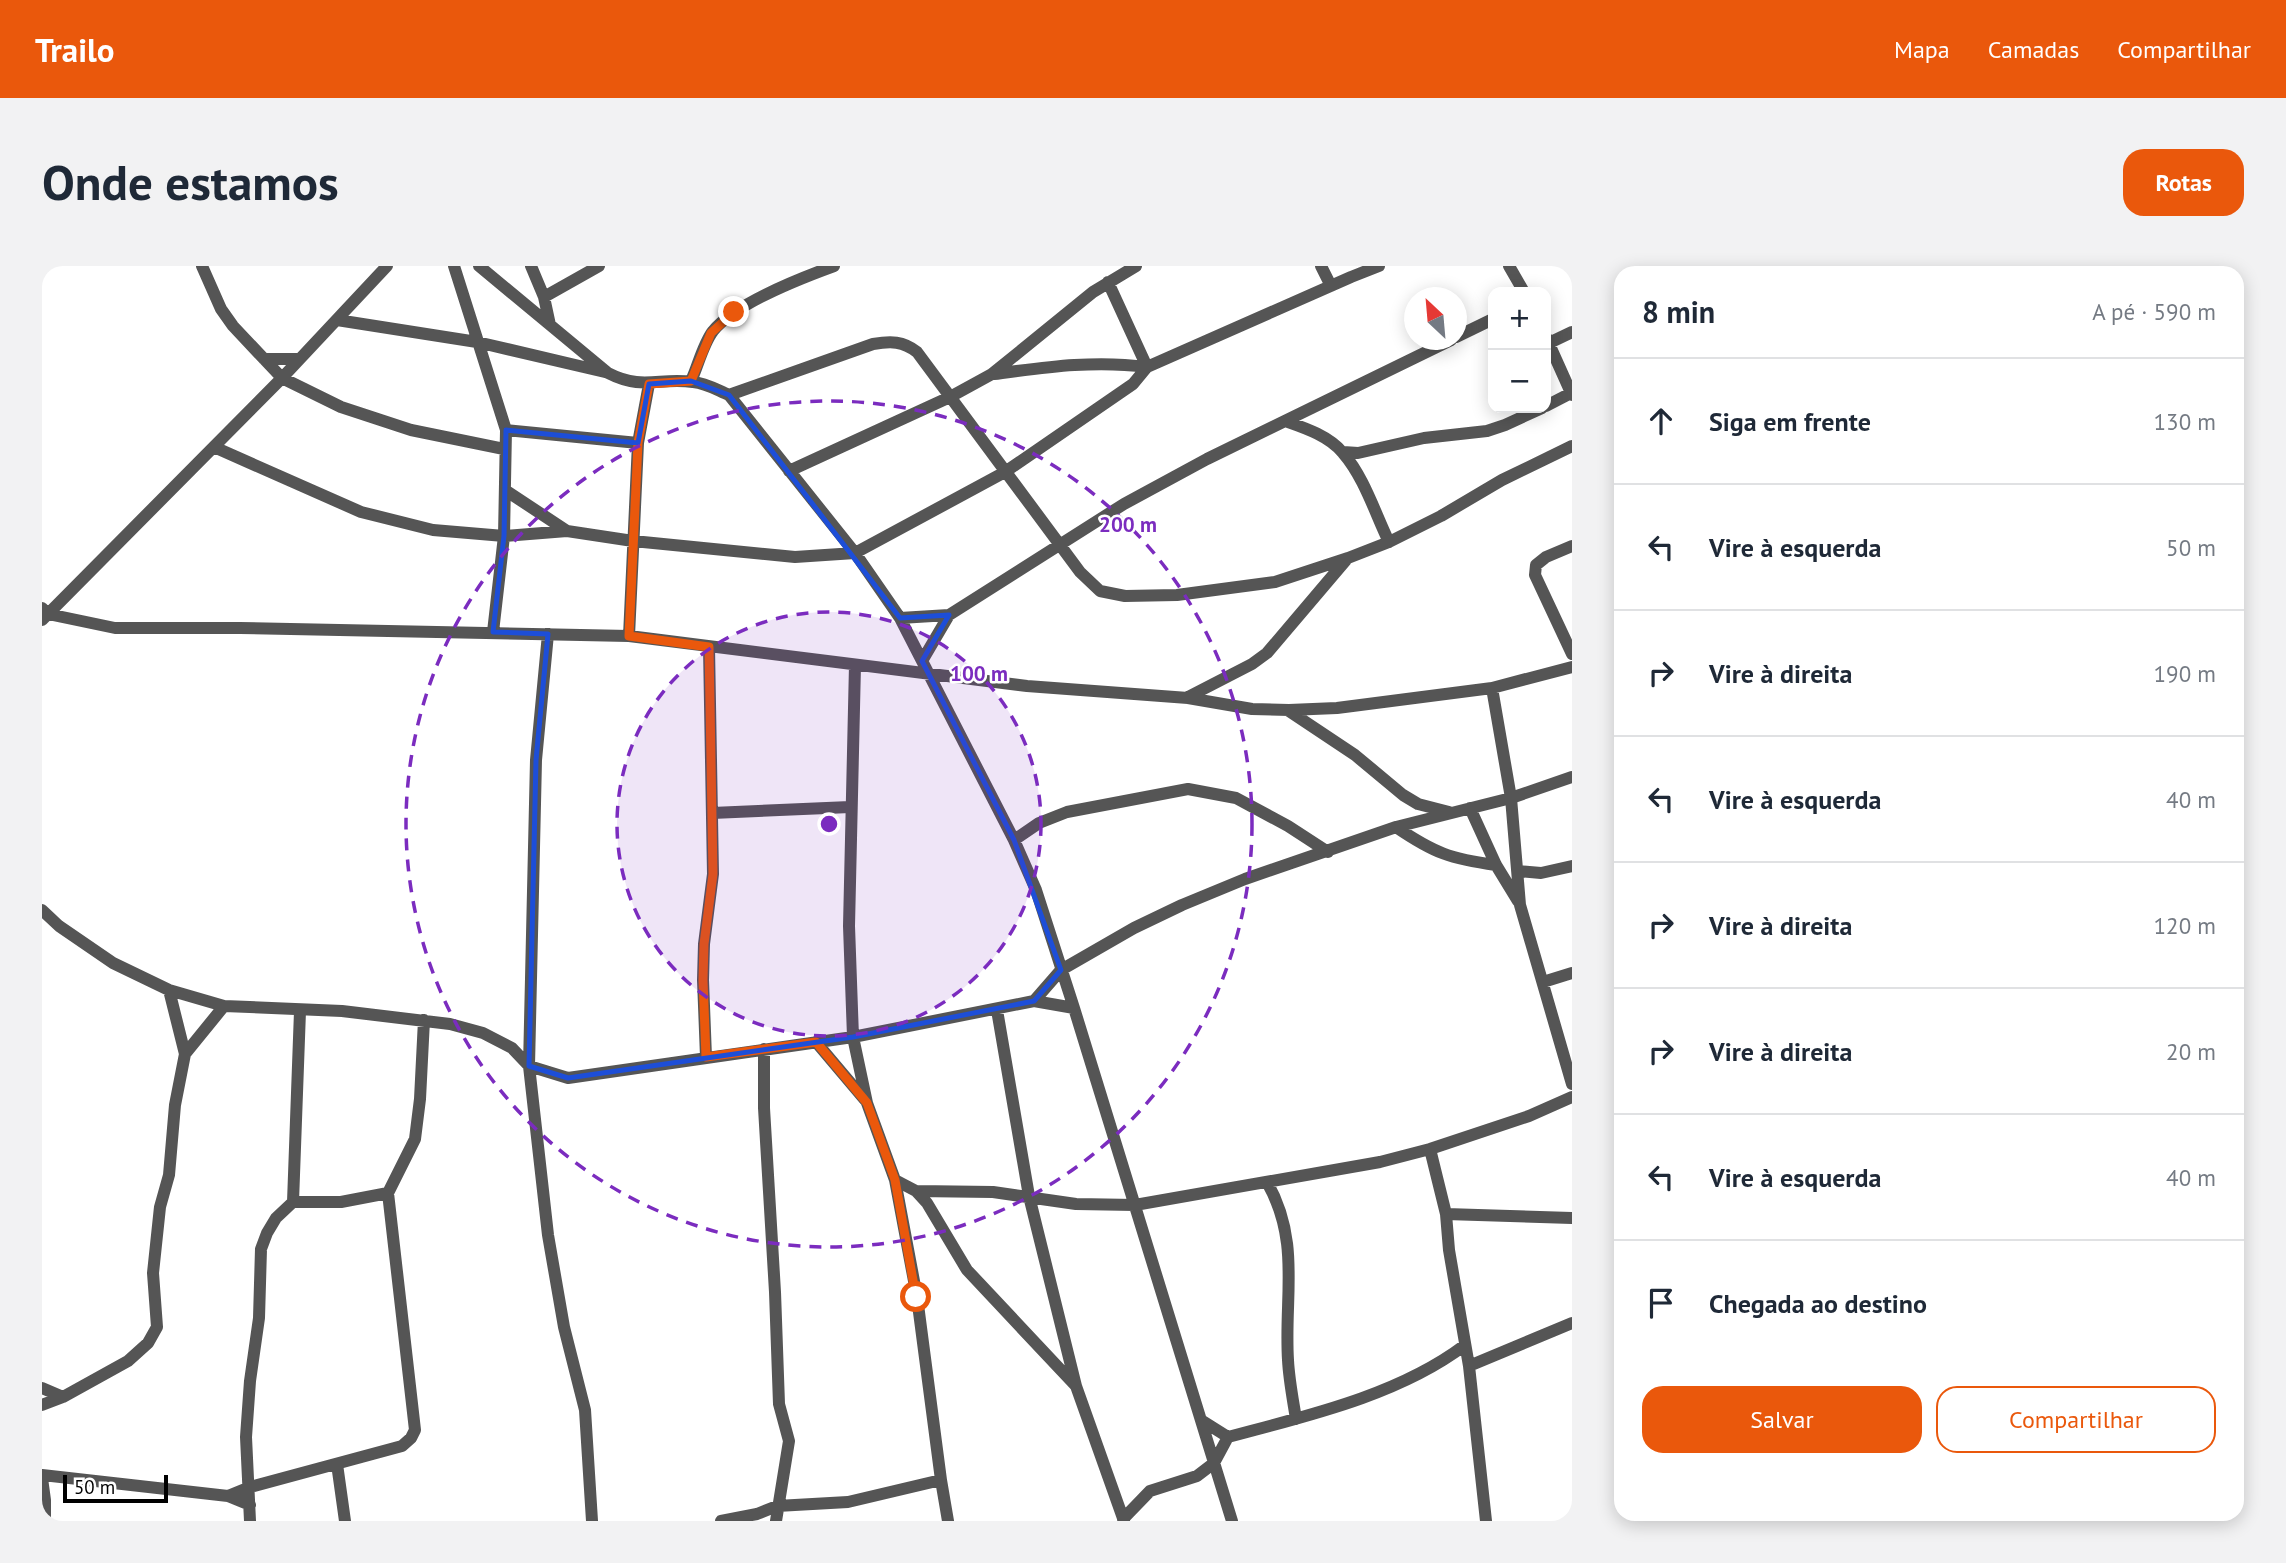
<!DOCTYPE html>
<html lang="pt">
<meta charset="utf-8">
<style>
body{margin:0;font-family:"PT Sans",sans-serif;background:#f2f2f3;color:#1f2937}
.controls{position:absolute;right:21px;top:21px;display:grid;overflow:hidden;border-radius:14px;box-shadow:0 4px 18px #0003}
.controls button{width:63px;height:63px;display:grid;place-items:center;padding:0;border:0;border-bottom:2px solid #e0e1e3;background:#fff;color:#1f2937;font:35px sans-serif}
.compass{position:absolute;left:1362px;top:21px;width:63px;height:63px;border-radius:50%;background:#fff;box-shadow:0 4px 18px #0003;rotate:334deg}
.scale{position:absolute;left:21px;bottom:18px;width:105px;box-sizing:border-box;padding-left:7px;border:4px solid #000;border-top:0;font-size:19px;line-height:24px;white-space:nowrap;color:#000;-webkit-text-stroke:5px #fff;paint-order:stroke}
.stop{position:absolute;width:21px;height:21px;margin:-16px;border:5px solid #ea580c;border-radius:50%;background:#fff}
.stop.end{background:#ea580c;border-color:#fff;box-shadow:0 2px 7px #0008}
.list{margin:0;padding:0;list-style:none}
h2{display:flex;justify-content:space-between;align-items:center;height:91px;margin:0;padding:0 28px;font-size:30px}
h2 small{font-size:23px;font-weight:400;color:#747a83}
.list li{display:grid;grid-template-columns:46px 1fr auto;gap:21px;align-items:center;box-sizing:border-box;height:126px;padding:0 28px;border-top:2px solid #e0e1e3}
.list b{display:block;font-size:26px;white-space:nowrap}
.list em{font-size:23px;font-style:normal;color:#747a83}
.actions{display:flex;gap:14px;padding:21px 28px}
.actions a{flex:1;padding:16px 0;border:2px solid #ea580c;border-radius:21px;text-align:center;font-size:24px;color:#ea580c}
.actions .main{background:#ea580c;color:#fff}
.icon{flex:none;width:38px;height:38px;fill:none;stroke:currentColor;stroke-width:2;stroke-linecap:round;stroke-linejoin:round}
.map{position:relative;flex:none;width:1530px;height:1255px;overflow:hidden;border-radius:21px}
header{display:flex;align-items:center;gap:42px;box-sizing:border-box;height:98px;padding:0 35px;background:#ea580c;color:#fff}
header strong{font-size:33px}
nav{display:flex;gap:38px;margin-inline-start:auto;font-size:24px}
.intro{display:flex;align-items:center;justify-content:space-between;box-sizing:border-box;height:168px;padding:0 42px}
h1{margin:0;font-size:49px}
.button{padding:18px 32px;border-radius:21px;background:#ea580c;color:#fff;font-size:24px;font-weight:700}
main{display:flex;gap:42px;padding:0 42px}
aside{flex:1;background:#fff;border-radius:21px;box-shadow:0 4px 18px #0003}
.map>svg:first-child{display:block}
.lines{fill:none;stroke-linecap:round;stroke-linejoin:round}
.street{stroke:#555;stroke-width:12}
.route{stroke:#ea580c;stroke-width:9}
.marked{fill:none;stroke:#1d4ed8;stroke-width:5;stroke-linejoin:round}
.ring{fill:none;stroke:#7b2cbf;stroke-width:3.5;stroke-dasharray:12 9}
.centre{fill:#7b2cbf;stroke:#fff;stroke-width:3.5}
.ring-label{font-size:21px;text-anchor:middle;font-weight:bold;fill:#7b2cbf;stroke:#fff;stroke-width:5;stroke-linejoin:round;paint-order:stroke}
</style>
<header>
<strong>Trailo</strong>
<nav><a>Mapa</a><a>Camadas</a><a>Compartilhar</a></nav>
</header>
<div class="intro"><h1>Onde estamos</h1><a class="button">Rotas</a></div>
<main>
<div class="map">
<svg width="1530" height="1255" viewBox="0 0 1530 1255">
<rect width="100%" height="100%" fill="#fff"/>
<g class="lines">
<path class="street" d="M160 0 179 43 191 60 240 112 299 141 369 164 462 183
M412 0 464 164 462 270 451 366
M437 0 566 107C601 125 617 111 651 116 664 117 675 124 687 129L813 287 858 352 972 574 994 624 1032 742 1190 1255
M489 0 502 31 508 59
M1279 0 1289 20
M1467 0 1482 26
M1066 16 1105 101
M502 31 557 0
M295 54 435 76 563 106
M1414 71 1451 53
M1504 71 1530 129
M1507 77 1530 66
M222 93H257
M952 108C1005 101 1052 94 1105 101
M649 115C656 100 661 78 671 65 693 38 759 12 792 0
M687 129 831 78C849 75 861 75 875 86L1038 306 1058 325 1083 330 1135 329 1233 316 1306 292 1347 276 1399 250 1460 214 1530 180
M1504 140 1529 127
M1243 155C1263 162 1287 170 1301 187 1322 211 1333 247 1347 276
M464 164 596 177
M172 181 319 246 391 264 462 270 525 265 591 275 753 291 813 287 963 206 1091 118 1105 101 1309 11 1337 0
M1301 186 1316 187 1382 172 1445 165 1463 159 1500 142
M747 205 908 131 950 108 1051 26 1094 0
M463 224 525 265
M1530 280 1504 291 1494 299 1493 309 1530 388
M0 342 6 348 73 362H198L587 370 985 420 1146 432 1210 443 1247 444 1295 442 1450 422 1530 401
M858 352 907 349
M0 354 240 112 345 0
M506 368 494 494 487 800 506 969 522 1061 543 1144 550 1255
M587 370 596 177 607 118
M880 395 907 349 1082 238 1165 193 1409 74
M1450 422 1469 532 1478 639 1530 818
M1146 431 1210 398 1225 387 1304 294
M1247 445 1313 489 1361 529 1376 538 1407 546
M1428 542 1454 599 1476 635
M670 547 808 541
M1354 561C1392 587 1409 593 1454 599
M972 574 997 557 1025 546 1146 523 1194 532 1246 560 1286 586
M1476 605 1499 607 1530 600
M0 644 17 660 71 697 127 724 182 740 300 745 408 758 441 767 470 782 487 800 526 812 811 771 992 735 1032 742
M1501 716 1530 707
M992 735 1019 704 1092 662 1140 639 1203 613 1354 561 1469 532 1530 511
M955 744 987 930 1034 1120 1082 1255
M774 776 823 834
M722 783V842L733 1026 737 1138 747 1175 734 1255
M143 788 182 740
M664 791 661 714 662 678 671 608 667 381
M1388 883 1404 948 1407 984 1427 1100 1444 1255
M853 914 874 925 885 937 925 1004 1033 1119
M1225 916C1259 976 1242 1030 1246 1094 1247 1114 1251 1134 1254 1153
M874 925 951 926 1034 938 1093 939 1338 896 1388 883 1487 850 1530 831
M251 936H299L346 927 373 873 378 833 382 754
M1404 948 1530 952
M1427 1100 1530 1057
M0 1122 21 1131
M0 1139 21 1131 86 1095 106 1077 115 1061 111 1007 118 941 127 909 133 839 143 788 127 724
M1159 1154 1186 1171C1265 1150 1357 1129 1423 1079
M295 1198 303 1255
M0 1209 186 1230 208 1239
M0 1212 3 1234V1255
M899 1214 906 1255
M186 1230 208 1221 360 1180 369 1172 373 1164 346 927
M1081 1253 1108 1225 1155 1210 1172 1197 1186 1171
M208 1255 204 1171 208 1115 217 1052 219 983 225 967 234 952 251 936 258 745
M679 1255 715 1248 735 1240 806 1236 899 1214 875 1031 853 914 825 837 811 771 807 660 813 399"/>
</g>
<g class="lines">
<path class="route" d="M692 46 669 67 649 115 607 118 596 177 587 370 667 381 671 608 662 678 661 714 664 791 774 776 825 837 853 914 874 1031"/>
</g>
<path class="marked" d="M649 115 687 129 858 352 907 349 880 395 972 574 1019 704 992 735 811 771 526 812 487 800 494 494 506 368 451 366 462 270 464 164 596 177 607 118Z"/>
<circle cx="787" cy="558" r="212" fill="#7b2cbf" fill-opacity=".12"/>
<g class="ring">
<circle cx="787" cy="558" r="212"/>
<circle cx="787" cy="558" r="423"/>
</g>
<circle cx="787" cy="558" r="10" class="centre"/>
<g class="ring-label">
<text x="1086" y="266">200 m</text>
<text x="937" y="415">100 m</text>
</g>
</svg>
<div class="controls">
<button>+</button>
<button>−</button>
</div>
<svg class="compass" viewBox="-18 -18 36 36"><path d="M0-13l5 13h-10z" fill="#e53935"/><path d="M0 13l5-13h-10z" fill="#747a83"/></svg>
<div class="scale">50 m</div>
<div class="stop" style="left:874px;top:1031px"></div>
<div class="stop end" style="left:692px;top:46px"></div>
</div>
<aside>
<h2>8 min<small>A pé · 590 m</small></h2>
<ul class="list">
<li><svg class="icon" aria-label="ahead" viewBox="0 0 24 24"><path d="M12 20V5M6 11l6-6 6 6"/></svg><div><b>Siga em frente</b></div><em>130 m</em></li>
<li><svg class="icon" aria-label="left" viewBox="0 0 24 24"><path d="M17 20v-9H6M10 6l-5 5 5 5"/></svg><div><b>Vire à esquerda</b></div><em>50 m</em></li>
<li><svg class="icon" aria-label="right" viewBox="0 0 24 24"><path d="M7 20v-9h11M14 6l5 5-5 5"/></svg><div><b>Vire à direita</b></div><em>190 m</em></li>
<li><svg class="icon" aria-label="left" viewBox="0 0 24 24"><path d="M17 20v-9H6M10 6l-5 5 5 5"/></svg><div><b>Vire à esquerda</b></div><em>40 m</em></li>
<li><svg class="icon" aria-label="right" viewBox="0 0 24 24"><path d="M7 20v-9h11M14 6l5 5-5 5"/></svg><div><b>Vire à direita</b></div><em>120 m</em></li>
<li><svg class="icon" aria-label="right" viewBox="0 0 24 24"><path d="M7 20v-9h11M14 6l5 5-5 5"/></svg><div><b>Vire à direita</b></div><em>20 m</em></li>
<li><svg class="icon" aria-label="left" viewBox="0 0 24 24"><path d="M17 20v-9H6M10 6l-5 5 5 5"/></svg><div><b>Vire à esquerda</b></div><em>40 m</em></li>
<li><svg class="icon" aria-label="arrive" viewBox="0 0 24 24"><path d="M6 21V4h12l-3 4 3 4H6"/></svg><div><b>Chegada ao destino</b></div></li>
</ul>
<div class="actions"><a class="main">Salvar</a><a>Compartilhar</a></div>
</aside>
</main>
